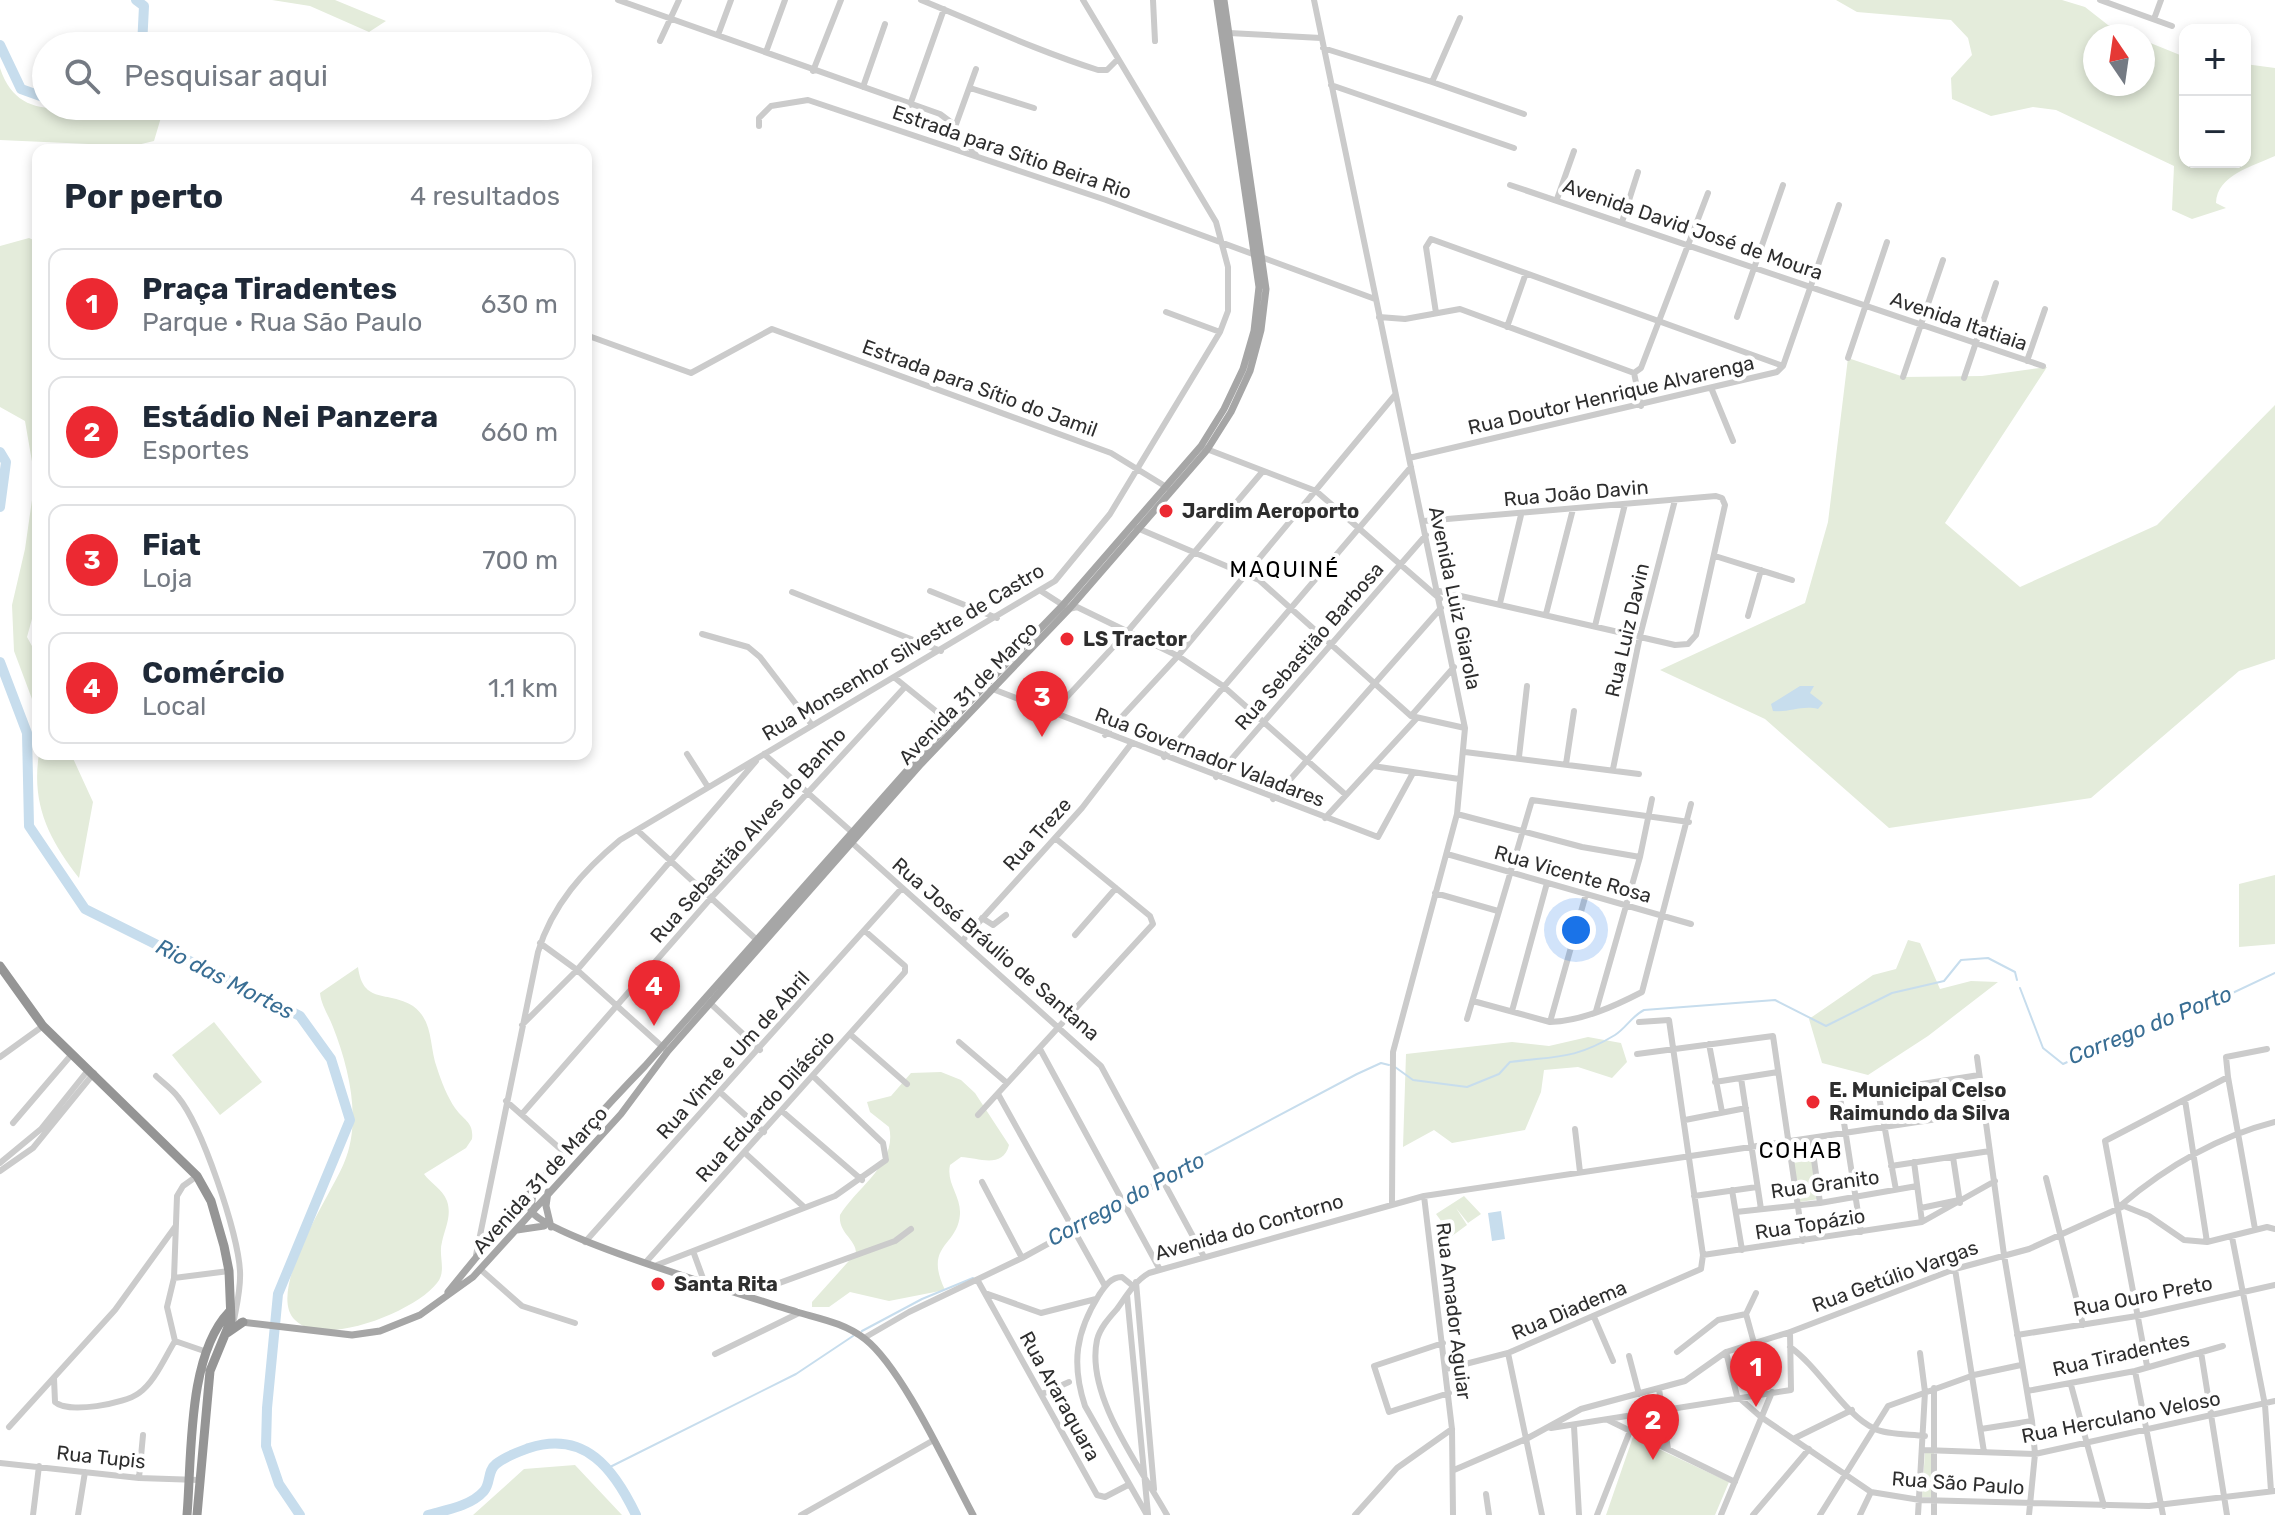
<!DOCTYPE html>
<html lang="pt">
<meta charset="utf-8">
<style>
body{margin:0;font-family:Rubik,sans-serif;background:#f2f2f3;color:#1f2937}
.controls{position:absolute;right:24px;top:24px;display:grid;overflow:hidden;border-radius:16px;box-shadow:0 4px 12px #0003}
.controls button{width:72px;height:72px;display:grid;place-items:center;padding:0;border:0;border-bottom:2px solid #e0e1e3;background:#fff;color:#1f2937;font:40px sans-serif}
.compass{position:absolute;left:2083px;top:24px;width:72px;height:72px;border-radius:50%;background:#fff;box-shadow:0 4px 12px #0003;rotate:347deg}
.you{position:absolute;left:1576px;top:930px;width:28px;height:28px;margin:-20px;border:6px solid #fff;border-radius:50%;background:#1a73e8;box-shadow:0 0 0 12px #1a73e833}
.badge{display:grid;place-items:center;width:52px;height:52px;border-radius:50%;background:#ec2932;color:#fff;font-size:26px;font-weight:700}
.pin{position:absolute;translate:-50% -66px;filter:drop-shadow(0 2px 4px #0008)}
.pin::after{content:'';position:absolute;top:42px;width:28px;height:24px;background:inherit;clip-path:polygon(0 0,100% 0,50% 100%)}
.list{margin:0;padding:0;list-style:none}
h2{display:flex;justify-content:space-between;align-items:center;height:104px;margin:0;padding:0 32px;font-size:34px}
h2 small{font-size:26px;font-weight:400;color:#747a83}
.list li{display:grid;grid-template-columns:52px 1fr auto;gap:24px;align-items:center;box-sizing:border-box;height:112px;margin:0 16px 16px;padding:0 16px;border:2px solid #e0e1e3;border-radius:16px}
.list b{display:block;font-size:30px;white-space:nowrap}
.list p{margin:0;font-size:26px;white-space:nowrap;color:#747a83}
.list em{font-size:26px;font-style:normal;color:#747a83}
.icon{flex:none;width:44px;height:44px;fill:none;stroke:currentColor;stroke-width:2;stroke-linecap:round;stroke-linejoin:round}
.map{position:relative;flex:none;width:2275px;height:1515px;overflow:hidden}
.search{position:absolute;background:#fff;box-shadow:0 4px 12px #0003;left:32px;top:32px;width:560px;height:88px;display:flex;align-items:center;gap:20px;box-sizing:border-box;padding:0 28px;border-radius:44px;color:#747a83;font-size:30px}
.panel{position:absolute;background:#fff;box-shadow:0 4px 12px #0003;left:32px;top:144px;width:560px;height:616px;border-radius:16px}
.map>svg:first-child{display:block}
.green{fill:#e4ecdb}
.water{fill:#c7dded}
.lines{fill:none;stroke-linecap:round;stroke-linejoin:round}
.stream{stroke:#c7dded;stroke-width:2}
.river{stroke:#c7dded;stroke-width:10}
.minor{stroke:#cbcbcb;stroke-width:6}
.major{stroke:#a6a6a6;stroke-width:7}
.highway{stroke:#959595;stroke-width:9}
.poi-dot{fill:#ec2932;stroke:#fff;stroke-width:3}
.labels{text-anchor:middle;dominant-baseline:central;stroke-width:8;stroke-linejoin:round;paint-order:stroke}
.street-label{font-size:20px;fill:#2e2e2e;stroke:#fff}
.poi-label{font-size:20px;font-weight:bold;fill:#2e2e2e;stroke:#fff;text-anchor:start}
.neighbourhood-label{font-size:22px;letter-spacing:2px;fill:#000;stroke:#fff}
.water-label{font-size:22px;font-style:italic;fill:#396e94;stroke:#fff}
</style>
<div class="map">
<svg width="2275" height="1515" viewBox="0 0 2275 1515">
<rect width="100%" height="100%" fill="#fff"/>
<path class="green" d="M272 0H335L386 21 369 32 310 6Z
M1836 0H2062L2085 7 2108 25 2137 36H2095V84H2143V40L2185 57V162H2245V64L2275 68V156C2253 166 2217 175 2216 203L2226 208 2192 219 2172 210 2174 166 2056 110 2033 107 1991 116 1952 99 1951 78 1972 55 1968 38 1951 20 1857 12Z
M0 68C25 145 110 82 162 114L154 141 133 146 0 140Z
M29 238 38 242V597L27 637 38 657V715L14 651 12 605 25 549 35 479 25 421 0 407V246Z
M1848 358 1904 377 1982 376 2047 367 1945 523 2020 587 2157 525 2275 405V659L2239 671 2091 798 1889 828 1765 719 1660 670 1805 603 1828 522Z
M39 754H71L93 802 79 878C49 840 31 804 39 754Z
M2275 875V944L2239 947V884Z
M1908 940 1920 943 1940 989 1971 981 1998 982 1928 1036 1868 1075 1822 1063 1809 1019 1873 975 1896 969Z
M358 967C363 1005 387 990 413 1006 434 1021 429 1047 437 1068 441 1081 448 1098 455 1108 464 1121 474 1122 472 1139L466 1148 424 1174C431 1184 442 1188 447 1201 452 1216 445 1228 442 1242 438 1256 447 1271 437 1283 417 1310 324 1349 295 1320 265 1291 332 1193 344 1163 362 1121 349 1068 333 1027 329 1016 321 1005 320 993Z
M214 1022 262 1082 220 1115 172 1055Z
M1588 1037 1621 1043 1627 1062 1612 1078 1578 1067 1544 1070 1541 1092 1525 1130 1452 1143 1434 1130 1403 1147 1406 1054 1512 1042 1549 1046Z
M941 1072 961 1080 975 1093 1009 1145C1003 1169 979 1158 961 1157L950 1165C946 1183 961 1196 960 1214 958 1247 923 1244 945 1290L889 1301 850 1292 829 1307H812V1302L856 1253C856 1239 838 1233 840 1215 856 1188 898 1163 889 1127L870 1112 867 1102 891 1096 911 1073Z
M1812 1160 1819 1199 1800 1202 1793 1163Z
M1464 1196 1481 1214 1468 1223 1456 1208 1467 1225 1452 1236 1436 1214Z
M1633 1437 1729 1482 1715 1515H1606Z
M1925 1452 1934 1453 1932 1497H1922Z
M575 1465 622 1515H473L524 1469Z"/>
<path class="water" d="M1800 686H1814L1810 693 1823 703 1818 709C1801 705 1790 713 1773 711L1771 704Z
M1501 1211 1505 1239 1492 1241 1488 1213Z"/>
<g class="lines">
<path class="stream" d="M2020 988 2043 1048 2063 1064 2149 1025 2205 1006 2275 973
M1395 1067 1413 1080 1467 1087 1499 1074 1510 1062C1555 1056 1574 1060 1615 1035 1626 1028 1632 1016 1644 1010L1775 1000 1826 1026 1892 993 1944 981 1961 960 1988 958 2015 972 2017 980
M1163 1177 1357 1074 1381 1063 1389 1065
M862 1331 922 1299 973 1278
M606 1469 796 1374 853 1336"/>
<path class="river" d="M136 0 144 6 142 46
M0 45 21 89 46 98
M66 106 73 109 81 106
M0 452 6 462 0 507
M0 662 27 733 29 826 85 909 300 1016 331 1059 350 1120 278 1294 267 1408 266 1446 279 1484 300 1515
M428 1515C446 1510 471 1506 484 1491 491 1483 487 1471 496 1464 506 1456 518 1452 529 1448 585 1430 614 1469 636 1515"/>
<path class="minor" d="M618 0 940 114 952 123 976 155
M921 0C980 24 1038 51 1098 70H1107L1118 59
M1153 0 1155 41
M1314 0 1465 728 1457 814 1393 1052 1392 1203
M2100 0 2172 26
M2154 19 2161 0
M1229 33 1321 38
M718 35 731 0
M660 41 679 0
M1323 48 1432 82 1460 18
M766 52 785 0
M813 71 841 0
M1432 82 1524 114
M1331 85 1514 148
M863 87 885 24
M970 88 1034 108
M910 105 944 9
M759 126V118L771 106 808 100 1106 200 1375 299
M955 127 976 69
M1510 185 2043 366
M1557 199 1574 151
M1622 222 1638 172
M1166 312 1220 332
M1436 313 1426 247 1431 239 1783 366
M1379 317 1405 319 1460 309 1634 373 1641 406
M1737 317 1783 185
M1507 327 1526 273
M586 335 691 373 772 329 1111 453 1168 488
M1848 358 1887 242
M2027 361 2045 309
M1634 373 1641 368 1708 193
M1903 377 1943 260
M1964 378 1996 283
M1712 390 1733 441
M1204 448 1316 491 1440 599
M1409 458 1777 372 1783 366 1839 205
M1424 521 1716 496 1722 498 1725 505 1696 635 1688 644 1675 645 1439 591
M1137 528 1259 580 1411 716 1465 728
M1715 556 1792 580
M930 591 997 618
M1041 591 1069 609 1077 607 1178 656 1223 686 1346 795
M792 592 941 651
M1500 603 1521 515
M1546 614 1573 509
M1748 616 1761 570
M1595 626 1625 504
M702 634 748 647 760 657 812 725
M895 678 952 724
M990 688 1378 837 1413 773
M1053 712 1127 632 1263 471
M1411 716 1454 667
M1105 735 1178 656 1395 395
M1465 752 1639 774
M687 754 708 787
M764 754 854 834
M1164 757 1411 467
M1519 757 1527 686
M1566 764 1574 711
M1373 766 1459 779
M1613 769 1640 636 1675 500
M1216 777 1426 535
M1273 799 1441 608
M1457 814 1582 847 1640 857
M1325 818 1417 718
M637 830 758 941
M850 841 1101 1066 1203 1255
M1447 854 1691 924
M1435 893 1498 911
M982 918 993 925 1006 915
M1075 935 1116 888
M962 941 1082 808 1131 744
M540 943 577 970 666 1050
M1473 1001 1550 1022C1582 1021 1615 1006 1642 992L1691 804
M710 1003 760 1050
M1512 1011 1547 883
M1596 1011 1640 857 1652 799
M1467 1019 1532 800 1689 822
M1550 1022 1586 894
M522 1025 577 970 756 761
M851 1035 907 1084
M959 1042 1007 1083
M1709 1044 1722 1112
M1040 1049 1159 1268
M1637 1054 1773 1036 1803 1241
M0 1057 43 1026
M1977 1057 2004 1255 2032 1421 2035 1454 2029 1515
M156 1076C163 1083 172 1089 178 1097 202 1126 238 1233 240 1271 241 1288 237 1304 234 1320
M2228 1077 2255 1229
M1741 1078 1761 1209
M1715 1082 1778 1072
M1878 1091 1896 1190
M721 1093 764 1132
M998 1094 1105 1286
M2185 1100 2207 1242
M506 1101 565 1153
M783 1112 862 1180
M522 1114 711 898 904 688
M978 1115 1153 924 1150 916 1055 838
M1685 1120 1746 1108
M13 1123 72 1054
M1575 1129 1580 1172
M1811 1138 1820 1203
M745 1153 804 1207
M1953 1157 1960 1203
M1914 1162 1922 1222
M0 1163 41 1129 89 1069
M1891 1166 1990 1151
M0 1171 33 1148 94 1073
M2046 1178 2083 1325
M982 1182 1022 1258
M1732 1190 1742 1250
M1424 1196 1452 1429 1453 1515
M1694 1196 1757 1187
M2120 1206C2166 1167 2216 1137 2275 1122
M1921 1208 1959 1200
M1736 1212 1820 1203 1917 1186
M1861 1232 1840 1097 1979 1075
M2232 1237 2265 1405 2271 1491
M585 1242 902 888
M693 1251 704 1281
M476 1255 538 952C552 905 584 870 620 840L1055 581 1110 514 1220 332 1228 311V267L1216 222 1083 0
M1703 1255 1922 1222 1995 1181
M646 1262 905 972V966L865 931
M657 1265 835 1196 886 1160 883 1143 814 1077
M480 1269 522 1306 575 1323
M1955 1269 1984 1452
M174 1278 229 1271
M978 1281 1097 1495 1105 1497 1128 1485
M1136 1282 1154 1489
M1133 1286 1122 1277C1111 1277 1105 1286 1099 1295 1076 1332 1071 1363 1085 1406L1147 1515
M985 1293 1041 1313 1096 1299
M746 1295 895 1241 911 1229
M1127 1295 1148 1514
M1746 1314 1756 1293
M1594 1317 1613 1361
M2017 1335 2137 1316 2275 1285
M864 1338 909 1312 1022 1258 1164 1180
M175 1341 207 1352
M1443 1343 1374 1366 1389 1412 1449 1393
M1790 1347C1820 1368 1844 1415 1875 1429 1888 1435 1910 1434 1925 1436
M1677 1352 1718 1320 1746 1314 1754 1343
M1726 1352 1737 1396 1761 1417 1871 1492 1920 1500 2149 1506 2275 1491
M2201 1352 2227 1515
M1508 1353 1542 1515
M715 1354 799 1313
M1629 1356 1639 1394
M2147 1366 2105 1141 2228 1077 2226 1057 2267 1049
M1446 1369 1508 1353 1701 1269 1703 1255 1669 1020 1639 1022
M2135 1371 2163 1515
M54 1378 55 1402C68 1414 125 1404 139 1393 154 1383 165 1357 175 1341L167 1307 174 1278 177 1196 183 1186 197 1176
M2071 1385 2104 1506
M1659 1389 1668 1449
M2027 1391 2135 1371 2223 1346
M1042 1394 1069 1382
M1608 1420 1735 1482
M1574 1426 1579 1515
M9 1427 115 1310 175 1227
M1551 1428 1791 1390 1790 1332
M1981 1429 2032 1421
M1795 1438 1852 1410
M1924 1450 2035 1454 2275 1401
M0 1463 139 1478 199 1480
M1454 1470 1528 1438 1581 1409 1685 1381 1726 1352 1790 1332 1955 1269 2029 1249 2124 1206 2149 1216 2184 1240 2207 1242 2267 1227 2275 1229
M139 1478 143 1435
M1486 1494 1489 1515
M33 1515 39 1466
M78 1515 85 1472
M801 1515 932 1441
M1167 1515C1141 1468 1085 1396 1097 1340 1100 1328 1109 1318 1117 1309 1127 1295 1135 1281 1149 1273L1424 1196 1984 1112
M1355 1515 1397 1468 1452 1429
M1597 1515 1630 1431
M1721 1515 1772 1392
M1753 1515 1809 1449
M1820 1515 1888 1406 1974 1375 2021 1365
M1860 1515 1871 1492
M1918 1515 1925 1392 1920 1353
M1934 1515V1388"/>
<path class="major" d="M533 1191 531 1211C549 1238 754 1298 797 1312 821 1319 844 1323 865 1339 903 1369 948 1469 973 1515
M548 1192 546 1206 551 1227
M517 1230 544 1226
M448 1292C511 1214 575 1138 645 1066L950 722 1062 606 1201 446 1224 409 1243 369 1254 331 1259 287 1217 0
M241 1322 352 1335 380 1331 420 1315 473 1277 621 1114 668 1051 921 764 1069 609 1207 450 1231 412 1250 371 1261 330 1266 289 1224 0"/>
<path class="highway" d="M0 966 43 1026 197 1176 211 1201 224 1246 229 1271 231 1320 210 1371 197 1515
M227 1333 243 1322
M187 1515C192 1457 187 1356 229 1312"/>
</g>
<g class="poi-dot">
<circle cx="1166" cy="511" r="8"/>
<circle cx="1067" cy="639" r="8"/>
<circle cx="1813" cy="1102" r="8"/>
<circle cx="658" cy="1284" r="8"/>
</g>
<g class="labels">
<g class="street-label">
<text transform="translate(1012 152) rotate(19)">Estrada para Sítio Beira Rio</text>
<text transform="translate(1693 229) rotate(19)">Avenida David José de Moura</text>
<text transform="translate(1959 321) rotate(19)">Avenida Itatiaia</text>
<text transform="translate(980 388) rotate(20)">Estrada para Sítio do Jamil</text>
<text transform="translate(1611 395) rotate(-13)">Rua Doutor Henrique Alvarenga</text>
<text transform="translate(1576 493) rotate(-5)">Rua João Davin</text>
<text transform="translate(1455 598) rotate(78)">Avenida Luiz Giarola</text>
<text transform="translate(1627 630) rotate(-77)">Rua Luiz Davin</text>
<text transform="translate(1309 646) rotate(-49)">Rua Sebastião Barbosa</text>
<text transform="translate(903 652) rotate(-31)">Rua Monsenhor Silvestre de Castro</text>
<text transform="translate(968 693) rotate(-46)">Avenida 31 de Março</text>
<text transform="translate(1210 757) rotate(21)">Rua Governador Valadares</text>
<text transform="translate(1037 834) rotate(-48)">Rua Treze</text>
<text transform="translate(748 835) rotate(-48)">Rua Sebastião Alves do Banho</text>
<text transform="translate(1573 874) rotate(16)">Rua Vicente Rosa</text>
<text transform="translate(996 949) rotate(41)">Rua José Bráulio de Santana</text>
<text transform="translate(733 1055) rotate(-48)">Rua Vinte e Um de Abril</text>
<text transform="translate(765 1106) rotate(-48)">Rua Eduardo Diláscio</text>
<text transform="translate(540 1180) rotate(-48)">Avenida 31 de Março</text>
<text transform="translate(1825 1184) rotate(-8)">Rua Granito</text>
<text transform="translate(1810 1224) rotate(-9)">Rua Topázio</text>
<text transform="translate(1249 1227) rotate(-16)">Avenida do Contorno</text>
<text transform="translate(1895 1276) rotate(-20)">Rua Getúlio Vargas</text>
<text transform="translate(2143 1296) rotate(-11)">Rua Ouro Preto</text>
<text transform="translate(1569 1310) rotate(-23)">Rua Diadema</text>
<text transform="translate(1454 1311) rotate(83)">Rua Amador Aguiar</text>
<text transform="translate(2121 1354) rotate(-13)">Rua Tiradentes</text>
<text transform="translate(1060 1396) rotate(61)">Rua Araraquara</text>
<text transform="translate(2121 1417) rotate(-11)">Rua Herculano Veloso</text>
<text transform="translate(101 1457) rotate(6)">Rua Tupis</text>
<text transform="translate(1958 1483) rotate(4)">Rua São Paulo</text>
</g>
<g class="poi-label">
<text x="1182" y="511">Jardim Aeroporto</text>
<text x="1083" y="639">LS Tractor</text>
<text x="1829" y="1090">E. Municipal Celso<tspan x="1829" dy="23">Raimundo da Silva</tspan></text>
<text x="674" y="1284">Santa Rita</text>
</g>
<g class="neighbourhood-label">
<text x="1285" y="569">MAQUINÉ</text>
<text x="1801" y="1150">COHAB</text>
</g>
<g class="water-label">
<text transform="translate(225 979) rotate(27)">Rio das Mortes</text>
<text transform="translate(2150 1025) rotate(-22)">Corrego do Porto</text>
<text transform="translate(1126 1199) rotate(-28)">Corrego do Porto</text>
</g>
</g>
</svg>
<div class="controls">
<button>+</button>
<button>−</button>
</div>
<svg class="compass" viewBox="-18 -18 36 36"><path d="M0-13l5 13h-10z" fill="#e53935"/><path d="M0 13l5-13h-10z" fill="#747a83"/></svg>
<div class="you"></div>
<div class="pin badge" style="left:1756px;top:1407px">1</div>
<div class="pin badge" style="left:1653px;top:1460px">2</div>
<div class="pin badge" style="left:1042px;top:737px">3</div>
<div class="pin badge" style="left:654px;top:1026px">4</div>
<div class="search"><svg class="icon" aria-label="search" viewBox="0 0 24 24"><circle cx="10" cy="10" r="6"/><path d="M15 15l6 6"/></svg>Pesquisar aqui</div>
<section class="panel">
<h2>Por perto<small>4 resultados</small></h2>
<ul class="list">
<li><span class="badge">1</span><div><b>Praça Tiradentes</b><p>Parque · Rua São Paulo</p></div><em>630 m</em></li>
<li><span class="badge">2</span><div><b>Estádio Nei Panzera</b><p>Esportes</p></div><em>660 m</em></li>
<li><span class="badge">3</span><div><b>Fiat</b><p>Loja</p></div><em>700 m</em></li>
<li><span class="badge">4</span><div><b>Comércio</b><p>Local</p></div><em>1.1 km</em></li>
</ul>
</section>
</div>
